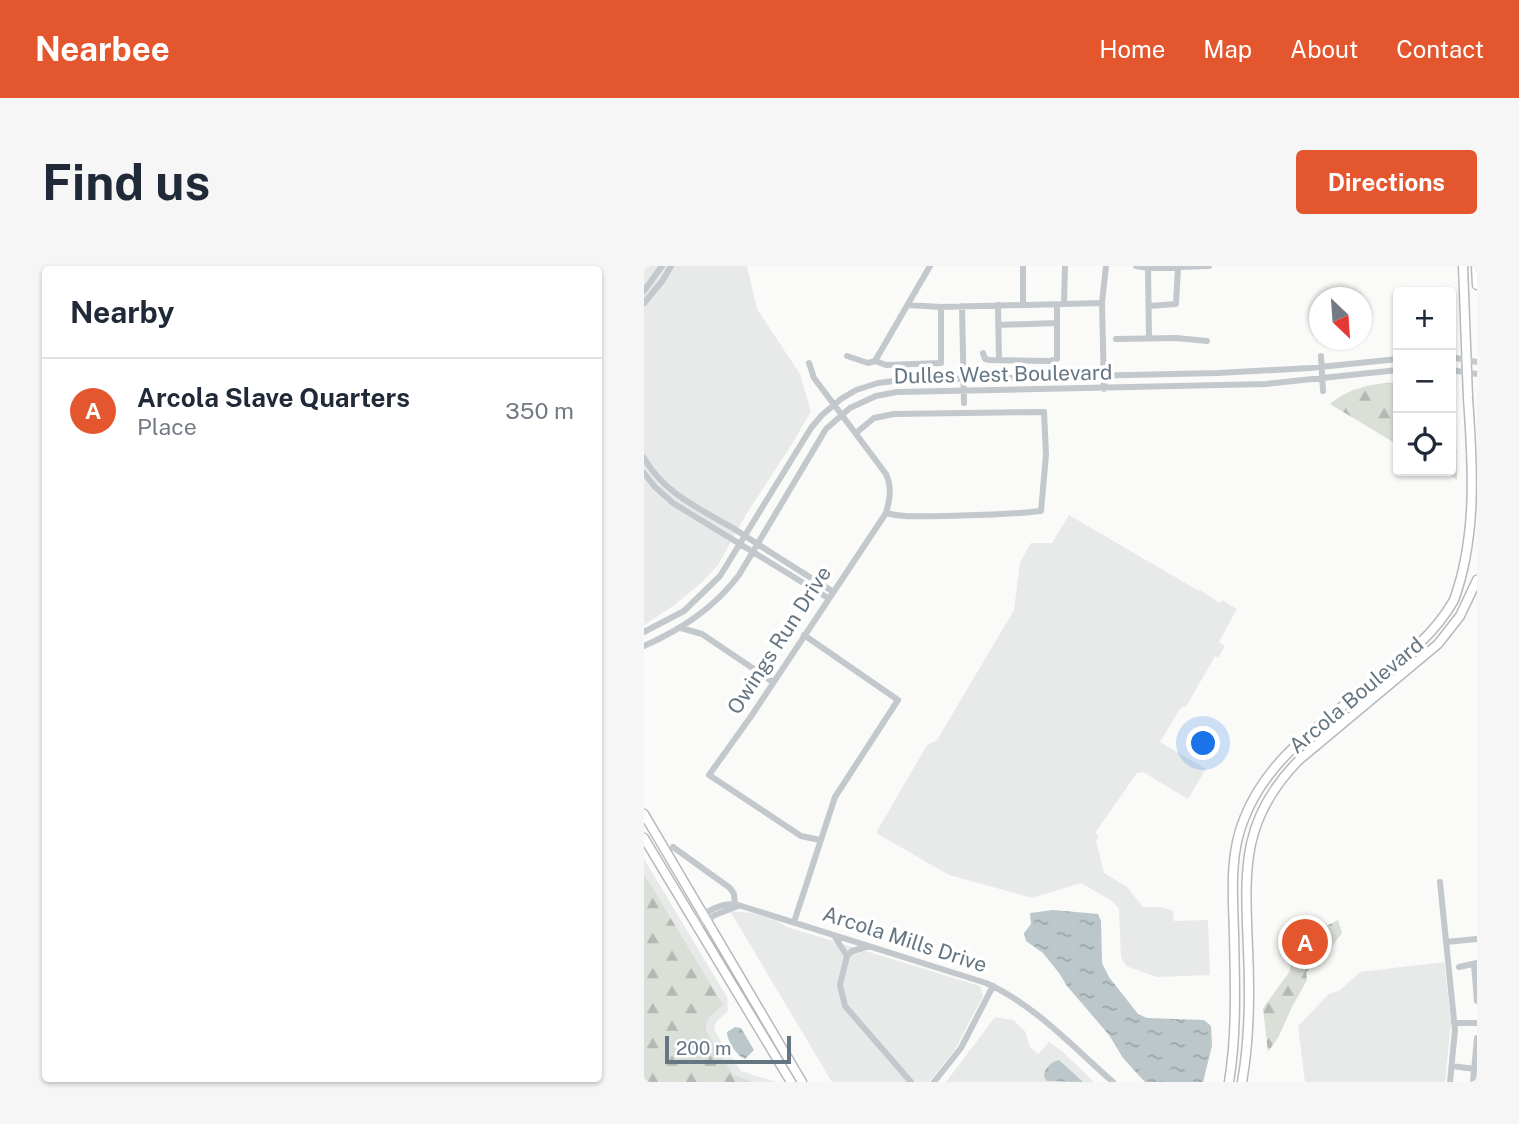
<!DOCTYPE html>
<meta charset="utf-8">
<style>
body{margin:0;font-family:"Public Sans",sans-serif;background:#f6f6f7;color:#1f2937}
.controls{position:absolute;right:21px;top:21px;display:grid;overflow:hidden;border-radius:7px;box-shadow:0 2px 5px #0004}
.controls button{width:63px;height:63px;display:grid;place-items:center;padding:0;border:0;border-bottom:2px solid #e0e1e3;background:#fff;color:#1f2937;font:35px sans-serif}
.compass{position:absolute;left:665px;top:21px;width:63px;height:63px;border-radius:50%;background:#fff;box-shadow:0 2px 5px #0004;rotate:155deg}
.scale{position:absolute;left:21px;bottom:18px;width:126px;box-sizing:border-box;padding-left:7px;border:4px solid #657683;border-top:0;font-size:19px;line-height:24px;white-space:nowrap;color:#657683;-webkit-text-stroke:5px #fff;paint-order:stroke}
.you{position:absolute;left:560px;top:478px;width:24px;height:24px;margin:-18px;border:5px solid #fff;border-radius:50%;background:#1a73e8;box-shadow:0 0 0 10px #1a73e833}
.badge{display:grid;place-items:center;width:46px;height:46px;border-radius:50%;background:#e4572e;color:#fff;font-size:23px;font-weight:700}
.pin{position:absolute;translate:-50% -50%;border:4px solid #fff;box-shadow:0 2px 7px #0006}
.list{margin:0;padding:0;list-style:none}
h2{display:flex;justify-content:space-between;align-items:center;height:91px;margin:0;padding:0 28px;font-size:30px}
h2 small{font-size:23px;font-weight:400;color:#747a83}
.list li{display:grid;grid-template-columns:46px 1fr auto;gap:21px;align-items:center;box-sizing:border-box;height:105px;padding:0 28px;border-top:2px solid #e0e1e3}
.list b{display:block;font-size:26px;white-space:nowrap}
.list p{margin:0;font-size:23px;white-space:nowrap;color:#747a83}
.list em{font-size:23px;font-style:normal;color:#747a83}
.icon{flex:none;width:38px;height:38px;fill:none;stroke:currentColor;stroke-width:2;stroke-linecap:round;stroke-linejoin:round}
.map{position:relative;flex:none;width:833px;height:816px;overflow:hidden;border-radius:7px}
header{display:flex;align-items:center;gap:42px;box-sizing:border-box;height:98px;padding:0 35px;background:#e4572e;color:#fff}
header strong{font-size:33px}
nav{display:flex;gap:38px;margin-inline-start:auto;font-size:24px}
.intro{display:flex;align-items:center;justify-content:space-between;box-sizing:border-box;height:168px;padding:0 42px}
h1{margin:0;font-size:49px}
.button{padding:18px 32px;border-radius:7px;background:#e4572e;color:#fff;font-size:24px;font-weight:700}
main{display:flex;gap:42px;padding:0 42px}
aside{flex:1;background:#fff;border-radius:7px;box-shadow:0 2px 5px #0004}
.map>svg:first-child{display:block}
.built{fill:#e8e9e9}
.forest{fill:url(#forest-firs)}
.water{fill:url(#water-ripples)}
.lines{fill:none;stroke-linecap:round;stroke-linejoin:round}
.major-casing{stroke:#b5babe;stroke-width:11}
.minor{stroke:#c3c8cc;stroke-width:6}
.major{stroke:#fff;stroke-width:8}
.labels{text-anchor:middle;dominant-baseline:central;stroke-width:7;stroke-linejoin:round;paint-order:stroke}
.street-label{font-size:21px;fill:#657683;stroke:#fff}
</style>
<header>
<strong>Nearbee</strong>
<nav><a>Home</a><a>Map</a><a>About</a><a>Contact</a></nav>
</header>
<div class="intro"><h1>Find us</h1><a class="button">Directions</a></div>
<main>
<aside>
<h2>Nearby<small></small></h2>
<ul class="list">
<li><span class="badge">A</span><div><b>Arcola Slave Quarters</b><p>Place</p></div><em>350 m</em></li>
</ul>
</aside>
<div class="map">
<svg width="833" height="816" viewBox="0 0 833 816">
<defs>
<pattern id="forest-firs" width="22" height="20" patternUnits="userSpaceOnUse" patternTransform="scale(1.75)"><rect width="22" height="20" fill="#dadfd7"/><path d="M5 1l3.5 6h-7zM16 11l3.5 6h-7z" fill="#b4b9b4"/></pattern>
<pattern id="water-ripples" width="26" height="14" patternUnits="userSpaceOnUse" patternTransform="scale(1.75)"><rect width="26" height="14" fill="#bbc7cb"/><path d="M2 4q2-2 4 0t4 0M15 11q2-2 4 0t4 0" fill="none" stroke="#9ca6aa"/></pattern>
</defs>
<rect width="100%" height="100%" fill="#fafaf8"/>
<path class="built" d="M0 0H103L113 43 156 108 167 145 148 178 103 247 74 299 56 318 29 340 0 359Z
M425 249 555 325 556 324 576 337 578 334 593 343 575 376 581 380 574 392 571 390 543 439 536 443 516 476 562 503 544 533 499 506 493 507 451 567 455 570 452 575 460 607 483 621 499 641H518L529 645 530 655 564 654 566 709 513 711 482 700 477 691 475 643 468 635 437 617 388 632 305 609 232 567 283 479 293 474 370 344 376 297 387 277H408Z
M0 593 83 731 84 745 72 756 70 764 97 805 132 816H0Z
M86 645 108 647 133 655 143 661 336 720 339 730 310 785 285 816H188Z
M800 696 807 756 801 816H661L654 760 685 728 695 725 716 706Z
M351 751 369 754 381 765 386 781 394 788 405 776 419 786 450 816H302Z"/>
<path class="forest" d="M807 114H811L813 214 798 205H807Z
M754 116V179L686 138C706 121 728 118 754 116Z
M0 608 79 739 64 752 61 764 89 809 110 816H0Z
M694 654 698 667 686 683 662 706 663 714 648 741 635 770 624 786 619 742 646 705 647 690 664 689 674 683 670 673 662 668 648 673 649 668 662 655 671 666 676 668 684 659Z"/>
<path class="water" d="M409 644 454 648 457 655 458 697 465 711 494 748 503 752 560 754 567 760 568 780 559 816H501L479 792 465 769 423 720 415 707 399 687 382 675 380 667 387 658 386 647Z
M91 761 97 762 110 784 101 793C93 790 83 775 83 766Z
M415 794 439 816 403 815 400 811C400 802 407 796 415 794Z"/>
<g class="lines">
<defs>
<path id="major" d="M832 0 833 19
M0 548 158 816
M0 572 147 816
M585 816C593 767 591 718 590 668 589 630 585 589 600 553 623 493 676 459 724 420 756 395 790 370 810 334 833 271 829 201 824 132 822 88 821 44 819 0
M598 816C606 772 606 727 604 683 601 605 596 554 655 494L794 378 816 350 833 314"/>
</defs>
<use href="#major" class="major-casing"/>
<path class="minor" d="M379 0V39
M492 0 504 2 565 0
M504 2 505 73
M0 25 18 0
M0 37 19 14 27 0
M420 38 421 0
M264 39 297 41 458 37
M354 39 355 94
M318 40 320 137
M505 40 532 38 534 1
M354 59 413 57
M472 73 532 72 563 75
M339 87 341 93 346 94 406 95 413 93V39
M203 90 224 97 231 95 286 0
M677 90 679 125
M807 91 833 96
M231 95 242 99 297 97V41
M165 97 170 112 242 208C248 221 246 233 242 247L108 449 65 509 157 570 176 574
M807 104 833 108
M460 123 458 37 462 0
M212 167 230 152 250 148 400 146 402 189 397 245C364 249 331 249 297 250 278 250 260 252 242 247
M0 192C21 229 57 243 92 264 124 285 156 305 188 325
M0 207 11 221 29 237 184 332
M37 362 58 368 129 416
M0 366 40 345 76 310 167 162 178 149 197 133 212 124 234 117 258 114 574 107 666 102 754 93
M0 380C38 363 70 342 95 309L182 163 206 142 232 130 253 126 622 118 754 104
M29 581 86 622 90 628 91 640
M796 616 811 764 806 816
M48 655C61 647 75 637 91 638L342 717C391 739 429 781 469 816
M150 656 191 531 254 434 160 369
M51 661 71 649 94 640
M191 671 203 690
M802 676 833 673
M203 690 196 719 201 740 267 816
M203 690 208 685 222 681
M830 698 833 735
M815 701 833 697
M810 757H833
M808 800 831 803
M290 816 317 782 349 720
M829 816 833 772"/>
<use href="#major" class="major"/>
</g>
<g class="labels">
<g class="street-label">
<text transform="translate(359 108) rotate(-1)">Dulles West Boulevard</text>
<text transform="translate(135 374) rotate(-57)">Owings Run Drive</text>
<text transform="translate(712 429) rotate(-40)">Arcola Boulevard</text>
<text transform="translate(261 673) rotate(18)">Arcola Mills Drive</text>
</g>
</g>
</svg>
<div class="controls">
<button>+</button>
<button>−</button>
<button><svg class="icon" aria-label="locate" viewBox="0 0 24 24"><circle cx="12" cy="12" r="6"/><path d="M12 2v4M12 18v4M2 12h4M18 12h4"/></svg></button>
</div>
<svg class="compass" viewBox="-18 -18 36 36"><path d="M0-13l5 13h-10z" fill="#e53935"/><path d="M0 13l5-13h-10z" fill="#747a83"/></svg>
<div class="scale">200 m</div>
<div class="you"></div>
<div class="pin badge" style="left:661px;top:676px">A</div>
</div>
</main>
